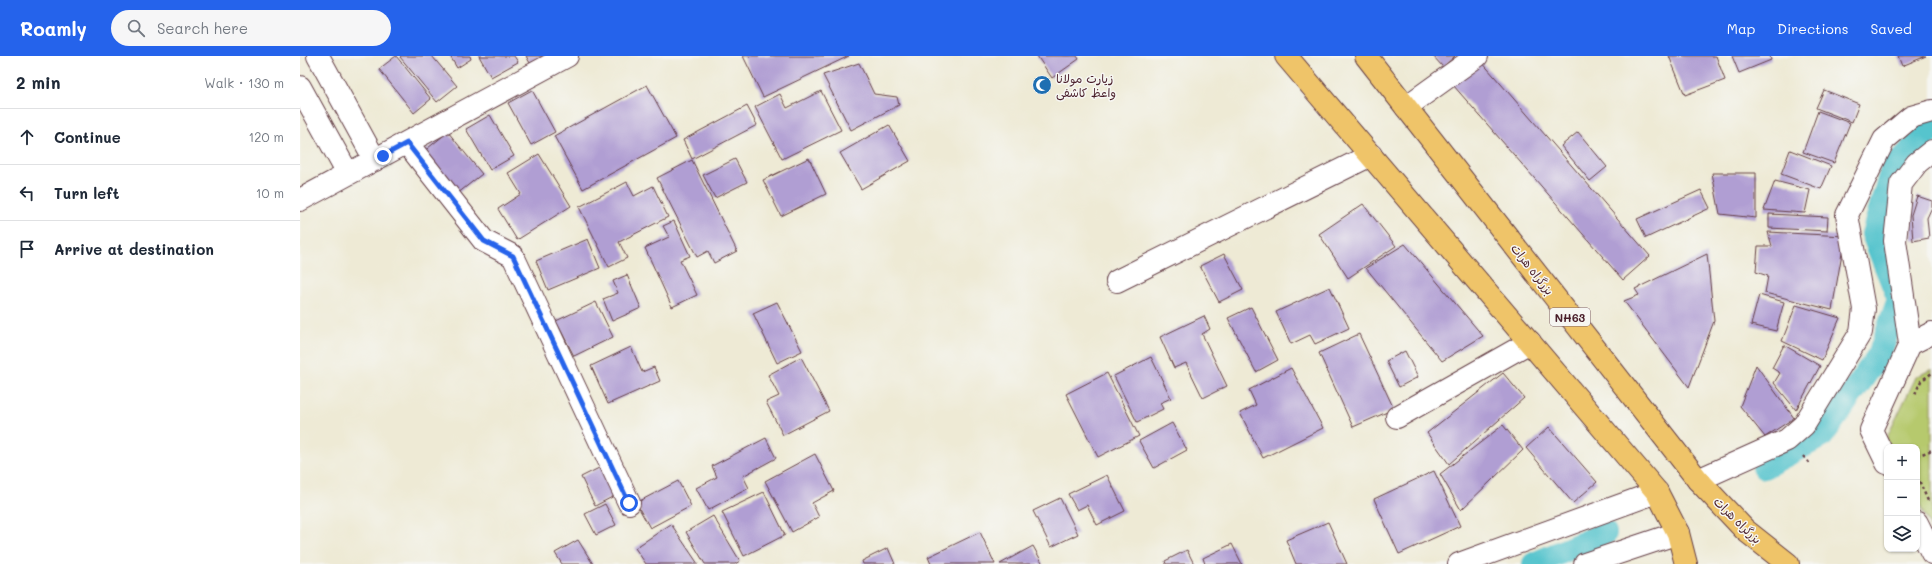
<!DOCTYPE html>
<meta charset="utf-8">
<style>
body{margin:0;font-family:Mali,"Playpen Sans Arabic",sans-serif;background:#f6f6f7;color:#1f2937}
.controls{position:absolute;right:12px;bottom:12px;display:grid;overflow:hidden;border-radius:8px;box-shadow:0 1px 3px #0004}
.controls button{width:36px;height:36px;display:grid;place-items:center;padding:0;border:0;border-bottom:1px solid #e0e1e3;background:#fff;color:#1f2937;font:20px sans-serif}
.stop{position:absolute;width:12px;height:12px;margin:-9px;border:3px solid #2563eb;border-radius:50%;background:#fff}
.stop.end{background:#2563eb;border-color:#fff;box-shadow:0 1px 4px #0008}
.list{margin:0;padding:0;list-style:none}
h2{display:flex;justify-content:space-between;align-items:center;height:52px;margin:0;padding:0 16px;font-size:17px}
h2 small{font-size:13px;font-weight:400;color:#747a83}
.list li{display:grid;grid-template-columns:26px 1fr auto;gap:12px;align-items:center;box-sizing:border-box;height:56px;padding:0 16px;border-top:1px solid #e0e1e3}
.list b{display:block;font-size:15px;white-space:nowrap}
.list em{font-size:13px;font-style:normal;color:#747a83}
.icon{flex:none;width:22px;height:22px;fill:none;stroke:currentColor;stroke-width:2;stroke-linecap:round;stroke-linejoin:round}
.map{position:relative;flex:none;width:1632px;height:508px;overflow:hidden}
header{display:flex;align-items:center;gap:24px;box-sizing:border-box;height:56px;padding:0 20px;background:#2563eb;color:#fff}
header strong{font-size:19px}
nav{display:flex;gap:22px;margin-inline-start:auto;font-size:14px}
.search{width:280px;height:36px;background:#f6f6f7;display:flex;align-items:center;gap:10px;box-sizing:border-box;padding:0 14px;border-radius:22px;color:#747a83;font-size:15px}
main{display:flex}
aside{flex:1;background:#fff}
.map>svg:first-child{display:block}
.green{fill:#b6c96d;stroke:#80744c}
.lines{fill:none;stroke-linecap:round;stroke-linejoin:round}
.canal{stroke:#57c4cd;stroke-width:24}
.building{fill:#b09ed3}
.minor-casing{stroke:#633d44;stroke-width:24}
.trunk-casing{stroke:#633d44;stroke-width:24}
.path{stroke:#633d44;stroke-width:2.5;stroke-dasharray:3 3;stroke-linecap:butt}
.minor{stroke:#fff;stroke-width:22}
.trunk{stroke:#efc469;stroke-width:22}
.route{stroke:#2563eb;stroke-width:5}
.labels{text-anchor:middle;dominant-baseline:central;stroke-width:3;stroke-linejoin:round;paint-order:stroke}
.shield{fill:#f6f6f2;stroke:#7e6067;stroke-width:1}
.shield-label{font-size:11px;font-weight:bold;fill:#4a1f2b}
.poi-label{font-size:12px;fill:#4a1f2b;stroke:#f6f6f2;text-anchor:start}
.street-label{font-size:12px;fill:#4a1f2b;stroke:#f6f6f2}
</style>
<header>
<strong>Roamly</strong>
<div class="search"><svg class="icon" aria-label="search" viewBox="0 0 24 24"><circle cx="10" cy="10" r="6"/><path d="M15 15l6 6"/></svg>Search here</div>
<nav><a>Map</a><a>Directions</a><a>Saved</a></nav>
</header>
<main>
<aside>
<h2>2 min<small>Walk · 130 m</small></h2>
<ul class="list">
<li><svg class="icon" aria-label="ahead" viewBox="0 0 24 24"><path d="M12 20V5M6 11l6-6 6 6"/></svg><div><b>Continue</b></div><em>120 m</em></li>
<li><svg class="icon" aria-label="left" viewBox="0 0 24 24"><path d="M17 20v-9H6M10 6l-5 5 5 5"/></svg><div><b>Turn left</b></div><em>10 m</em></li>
<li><svg class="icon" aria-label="arrive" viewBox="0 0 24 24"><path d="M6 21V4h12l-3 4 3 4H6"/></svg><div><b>Arrive at destination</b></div></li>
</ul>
</aside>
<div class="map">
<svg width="1632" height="508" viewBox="0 0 1632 508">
<rect width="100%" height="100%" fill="#f6f6f2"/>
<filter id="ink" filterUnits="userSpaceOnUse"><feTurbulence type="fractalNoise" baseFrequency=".025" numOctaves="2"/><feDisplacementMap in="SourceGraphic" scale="8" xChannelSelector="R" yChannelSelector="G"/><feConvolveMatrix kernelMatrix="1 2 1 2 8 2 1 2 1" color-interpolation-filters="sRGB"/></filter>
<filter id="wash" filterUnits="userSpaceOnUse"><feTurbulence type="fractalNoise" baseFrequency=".012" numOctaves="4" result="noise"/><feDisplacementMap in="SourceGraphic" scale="16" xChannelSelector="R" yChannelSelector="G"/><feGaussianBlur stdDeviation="0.9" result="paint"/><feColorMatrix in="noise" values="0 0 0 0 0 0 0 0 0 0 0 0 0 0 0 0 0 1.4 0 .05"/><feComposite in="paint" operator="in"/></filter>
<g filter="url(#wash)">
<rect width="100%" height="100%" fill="#eeead5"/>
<path class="green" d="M1632 313V474L1617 444V391H1590L1586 383 1616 321Z"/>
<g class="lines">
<path class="canal" d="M1464 411 1522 380 1579 299 1599 243 1573 178 1592 113 1632 74
M1234 508 1305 477"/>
</g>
<g id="blocks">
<path class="building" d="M96 0 131 43 114 57 79 13Z
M101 0H132L157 30 137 46 100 1Z
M150 0H170L171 3 157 12Z
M179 0H214L218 6 191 21Z
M226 0H245L230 7Z
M443 0H549L463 41Z
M737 0H777L779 3 752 22Z
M1133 0H1155L1143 11Z
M1369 0H1416L1425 24 1385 39Z
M1432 0H1470L1471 4 1439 17Z
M1598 0H1626L1602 10Z
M1181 5 1350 200 1323 224 1153 29Z
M559 7 574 38 597 41 599 49 551 74 523 19Z
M347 29 376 82 283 133 254 80Z
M232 34 255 76 231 89 208 47Z
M1524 34 1559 48 1552 66 1516 52Z
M521 35 541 74 482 103 455 51 480 38 487 52Z
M447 50 457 69 392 103 383 84Z
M1518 55 1550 67 1534 107 1503 96Z
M190 59 214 100 190 114 166 73Z
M589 69 610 105 561 133 540 97Z
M148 76 182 118 157 138 123 96Z
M1278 76 1307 111 1290 125 1261 90Z
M1490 94 1531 110 1521 133 1481 118Z
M239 98 271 150 217 184 198 153 221 138 208 117Z
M509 102 526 138 481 160 463 124Z
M435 103 447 126 415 142 403 119Z
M392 104 437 195 414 207 408 195 397 201 357 122Z
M1412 117H1456V162L1420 158Z
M1475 125 1510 134 1505 157 1464 154Z
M327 126 334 140 353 130 368 161 319 186 327 202 309 211 279 151Z
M1401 134 1410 152 1346 182 1337 163Z
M1617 140 1632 145V151L1627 162 1629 182 1613 185 1611 159Z
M1063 148 1096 190 1048 222 1019 178Z
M1469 158 1528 161 1527 175 1469 172Z
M374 165 390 200 380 204 397 239 372 251 345 192 369 181 363 170Z
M1468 176 1545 180 1532 254 1465 237 1468 220 1456 216 1458 190H1472Z
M288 183 300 212 248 234 236 205Z
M1105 188 1183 280 1142 305 1066 212Z
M924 198 943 234 919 246 900 210Z
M1407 198 1414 265 1389 331 1324 245 1339 239 1335 233Z
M327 219 341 252 312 265 303 243 318 237 313 225Z
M1030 231 1049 272 1015 288 1010 279 991 288 976 256Z
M1459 239 1484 246 1476 275 1451 269Z
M296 246 313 281 274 300 256 265Z
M477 246 502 295 477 307 453 257Z
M1496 249 1540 262 1522 304 1482 285Z
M951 251 978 304 956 316 928 262Z
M904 260 910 273 902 278 927 330 903 342 886 307 874 312 860 281Z
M1059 278 1094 353 1053 371 1019 297Z
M1484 289 1520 310 1496 354 1474 327 1480 317 1472 312Z
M331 291 342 316 354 311 360 325 308 348 291 310Z
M1105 295 1118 321 1099 331 1086 305Z
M501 301 529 355 483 379 466 346 479 340 468 319Z
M851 301 871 342 860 347 863 353 837 366 814 320Z
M1456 309 1494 362 1465 381 1440 350Z
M991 312 1023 372 963 402 940 357 956 349 949 334Z
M807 317 839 380 798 401 766 338Z
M1203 317 1224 342 1149 408 1127 377Z
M872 367 887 394 854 412 839 385Z
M1203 369 1223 394 1161 454 1140 418Z
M1249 371 1297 426 1273 447 1226 392Z
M466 382 476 402 443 420 449 432 408 454 396 432 417 421 412 410Z
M515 398 534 435 512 447 519 461 492 476 465 425Z
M303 410 318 438 295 450 281 421Z
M1134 415 1160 470 1099 498 1074 443Z
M807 419 825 455 797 469 787 449 777 454 768 438Z
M378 425 391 450 350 472 336 447Z
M464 436 485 479 444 500 422 456Z
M760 442 778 478 751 491 733 455Z
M305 448 316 469 296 479 285 458Z
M413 460 440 505 435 508H405L386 476Z
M1028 466 1047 508H996L986 484Z
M371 468 398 508H346L335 492Z
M680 476 695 508H631L628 501Z
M278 484 293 508H262L255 497Z
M932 488 942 508H905L903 502Z
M733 490 743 508H700Z
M588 492 595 508H563L562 505Z
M887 494 894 508H866L865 505Z"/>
</g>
</g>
<g filter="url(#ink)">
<use href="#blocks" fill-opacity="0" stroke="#633d44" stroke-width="1"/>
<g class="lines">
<defs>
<path id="minor" d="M18 0 75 104
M0 31 48 118
M1106 51 1177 0
M107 87 184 185 213 200 329 447
M0 144 267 0
M817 225 1071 99
M1610 288 1595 185 1601 128 1617 107 1632 95
M1097 361 1230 286
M1587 407 1571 374 1610 288 1632 277
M1398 424 1487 384 1504 369 1561 276 1564 253 1547 159 1584 84 1611 61 1632 55
M1617 467 1632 497
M1159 508 1357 436
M1285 508 1378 477"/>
<path id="trunk" d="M986 0 1357 436 1378 477 1386 508
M1066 0 1398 424 1445 474 1488 508"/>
</defs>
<use href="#minor" class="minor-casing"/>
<use href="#trunk" class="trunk-casing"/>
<path class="path" d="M1615 338 1621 325 1632 317
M1503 400 1511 409
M1617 400 1632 394
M1617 420 1629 447"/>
<use href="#minor" class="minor"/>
<use href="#trunk" class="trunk"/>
</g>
</g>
<g class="lines" filter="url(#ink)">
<path class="route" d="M83 100 107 87 184 185 213 200 329 447"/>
</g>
<defs>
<symbol id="mosque-disc" viewBox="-11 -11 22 22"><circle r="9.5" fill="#1f6fb2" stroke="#f6f6f2"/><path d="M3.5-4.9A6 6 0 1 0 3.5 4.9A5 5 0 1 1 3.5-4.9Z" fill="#fff"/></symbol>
</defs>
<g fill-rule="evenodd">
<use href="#mosque-disc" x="731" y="18" width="22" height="22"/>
</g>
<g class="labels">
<rect class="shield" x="1250" y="252" width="40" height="18" rx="3"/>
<g class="shield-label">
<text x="1270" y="261">NH63</text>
</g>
<g class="poi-label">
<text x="756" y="22">زیارت مولانا<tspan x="756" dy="14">واعظ کاشفی</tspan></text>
</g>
<g class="street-label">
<text transform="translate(1233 213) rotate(52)">بزرگراه هرات</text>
<text transform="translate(1438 464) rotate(44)">بزرگراه هرات</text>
</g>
</g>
</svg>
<div class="controls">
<button>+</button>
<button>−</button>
<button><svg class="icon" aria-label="layers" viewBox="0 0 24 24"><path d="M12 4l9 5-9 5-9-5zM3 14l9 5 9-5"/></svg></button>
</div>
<div class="stop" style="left:329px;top:447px"></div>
<div class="stop end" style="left:83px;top:100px"></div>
</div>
</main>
